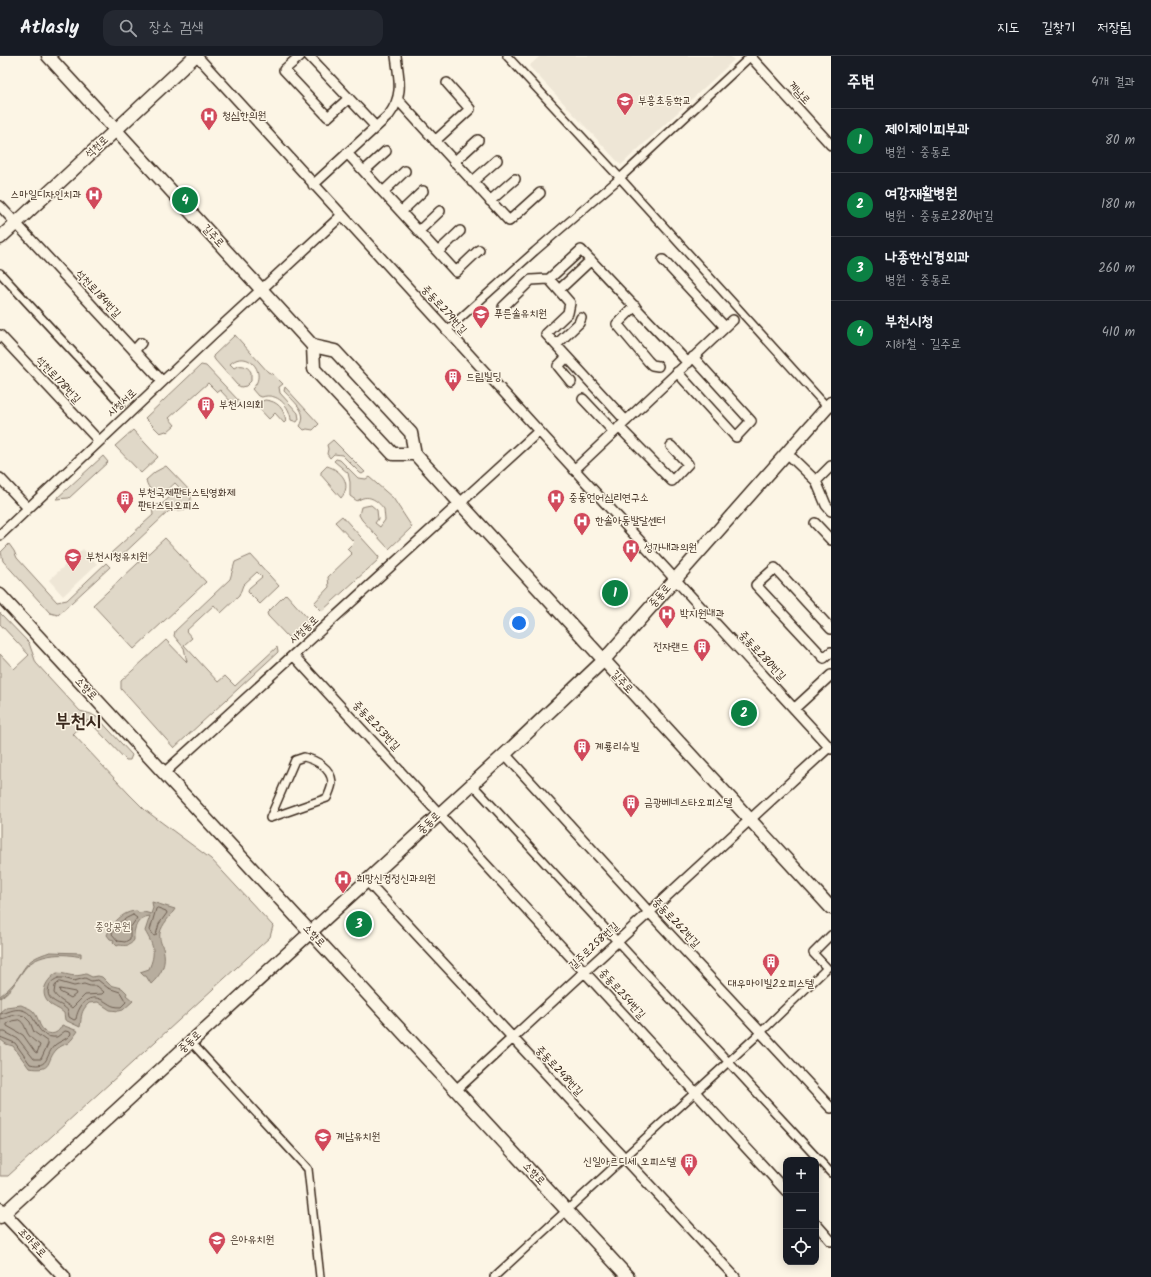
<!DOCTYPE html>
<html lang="ko">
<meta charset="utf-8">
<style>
body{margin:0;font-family:Kalam,"Poor Story",sans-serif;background:#242831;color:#f1f3f6}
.controls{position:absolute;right:12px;bottom:12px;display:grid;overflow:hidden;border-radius:8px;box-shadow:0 2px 10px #0003}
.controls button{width:36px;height:36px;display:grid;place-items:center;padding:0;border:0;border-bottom:1px solid #363941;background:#171b24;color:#f1f3f6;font:20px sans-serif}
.you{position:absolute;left:519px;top:567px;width:14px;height:14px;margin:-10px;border:3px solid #fff;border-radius:50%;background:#1a73e8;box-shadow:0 0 0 6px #1a73e833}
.badge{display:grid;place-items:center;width:26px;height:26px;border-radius:50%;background:#0b8043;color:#fff;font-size:13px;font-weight:700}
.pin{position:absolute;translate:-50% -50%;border:2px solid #fff;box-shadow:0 1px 4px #0006}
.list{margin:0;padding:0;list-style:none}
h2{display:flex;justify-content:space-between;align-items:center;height:52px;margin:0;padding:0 16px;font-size:17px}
h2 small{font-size:13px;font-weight:400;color:#9ea1a6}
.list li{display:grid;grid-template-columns:26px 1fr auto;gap:12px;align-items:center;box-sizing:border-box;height:64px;padding:0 16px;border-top:1px solid #363941}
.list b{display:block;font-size:15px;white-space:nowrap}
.list p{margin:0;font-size:13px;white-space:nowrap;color:#9ea1a6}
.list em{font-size:13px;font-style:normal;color:#9ea1a6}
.icon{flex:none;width:22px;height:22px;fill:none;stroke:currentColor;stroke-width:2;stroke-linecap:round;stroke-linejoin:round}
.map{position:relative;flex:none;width:831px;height:1221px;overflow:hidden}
header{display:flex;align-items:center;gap:24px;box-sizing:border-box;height:56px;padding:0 20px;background:#171b24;border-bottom:1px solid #363941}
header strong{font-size:19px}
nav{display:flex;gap:22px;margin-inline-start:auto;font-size:14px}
.search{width:280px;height:36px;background:#242831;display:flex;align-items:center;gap:10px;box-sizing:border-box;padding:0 14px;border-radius:12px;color:#9ea1a6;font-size:15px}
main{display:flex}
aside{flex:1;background:#171b24}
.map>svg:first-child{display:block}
.built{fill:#eee6d6}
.green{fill:#e0d8c8;stroke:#8e8173}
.water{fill:#b7ad9e;stroke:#85796b}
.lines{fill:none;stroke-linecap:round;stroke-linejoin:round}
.shore{stroke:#6d5e51;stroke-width:1}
.pedestrian-casing{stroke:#3b2a1e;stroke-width:10}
.minor-casing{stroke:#3b2a1e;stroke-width:12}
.tertiary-casing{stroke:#3b2a1e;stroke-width:15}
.pedestrian{stroke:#fcf5e5;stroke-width:7}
.minor{stroke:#fcf5e5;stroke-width:9}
.tertiary{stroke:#fcf5e5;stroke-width:12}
.labels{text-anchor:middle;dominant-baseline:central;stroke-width:3;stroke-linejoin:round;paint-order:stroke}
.street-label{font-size:11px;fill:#3b2a1e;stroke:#fcf5e5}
.poi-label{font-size:11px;fill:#3b2a1e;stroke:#fcf5e5;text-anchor:start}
.park-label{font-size:11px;fill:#645648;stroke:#fcf5e5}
.town-label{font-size:19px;font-weight:bold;fill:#3b2a1e;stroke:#fcf5e5}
</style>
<header>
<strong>Atlasly</strong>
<div class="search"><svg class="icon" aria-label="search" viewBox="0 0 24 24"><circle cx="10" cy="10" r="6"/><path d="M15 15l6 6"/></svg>장소 검색</div>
<nav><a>지도</a><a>길찾기</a><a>저장됨</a></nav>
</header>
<main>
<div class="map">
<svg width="831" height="1221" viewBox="0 0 831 1221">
<rect width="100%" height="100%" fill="#fcf5e5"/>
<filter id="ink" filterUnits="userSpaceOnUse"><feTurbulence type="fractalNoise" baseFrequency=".025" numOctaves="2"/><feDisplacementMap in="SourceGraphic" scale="8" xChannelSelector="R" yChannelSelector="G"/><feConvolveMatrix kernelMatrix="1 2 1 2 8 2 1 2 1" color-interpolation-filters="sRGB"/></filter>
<g filter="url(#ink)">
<path class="built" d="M540 0H730L734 4 621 109 529 10Z
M83 493 97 508 63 540 49 524Z"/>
<path class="green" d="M235 279 268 316 273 318 283 328 279 331 280 337 298 357 299 363 297 366 291 364C290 350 277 336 262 341L258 340 252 333C269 317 247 292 230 308L234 312C240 308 247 309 251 316V325L246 330 241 331 237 329 215 304 213 300Z
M201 309 206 310 239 345 234 349 220 334 217 336 208 327 169 362 175 369 167 376 166 375 160 377 145 362Z
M285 331 319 368 313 374 307 373 304 374 300 370C309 356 293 345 284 335Z
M265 344C278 345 284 353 286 365L284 367 275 357 269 363 255 348Z
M133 374 158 401 141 417 115 390Z
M333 384 365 416 362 418 360 417 342 399 334 398 330 402 327 398 328 393 327 389Z
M103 400 108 406 69 442 56 443Z
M336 403 340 404 358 422 366 423 369 421 393 442 412 471 389 493 362 464 359 459 361 451 371 449 377 454 378 463 375 467 380 471 385 464 384 453C377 444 368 437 357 445L350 440V426L348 417 334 405Z
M166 410 192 437 189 453 169 455 117 504 111 497 153 459 152 450 162 448 180 432 175 427C169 432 161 443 153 436 149 432 147 429 146 424L155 416Z
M327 410C341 414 353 428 341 442L321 419V416Z
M342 460 379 501 378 504 322 555 314 547 329 531 328 521 352 498 347 493 354 486 335 466Z
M165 482 206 526 134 593 93 549Z
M9 488 14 495 17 502 57 546 67 544 106 507 110 511 58 559 50 557 3 505 1 496Z
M251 499 279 530 260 548 248 536 249 532 262 521 257 516 243 529 239 540 221 557 214 549 186 575 192 582 184 589 218 626 225 620 235 630 277 591 278 596 174 692 121 633V625L166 584 187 606 184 592 174 580 175 575 230 523 235 506Z
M286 538 311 566 294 582H289L268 560 267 557Z
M0 557 29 587 36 607 80 655 91 658 98 662 132 699 130 704H126L88 664 73 678 129 738 145 754 211 803 273 870 270 881 8 1120H0V598L14 613 29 599 0 568Z"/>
<path class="water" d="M152 846 175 853C170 861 162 868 160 877 159 882 161 887 163 892 167 907 162 918 151 928L146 920H144L140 916 149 913C156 897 154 890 145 875L150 860C137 861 133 873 134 884 130 890 126 890 119 889L117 890 113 886 114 884 110 883 107 879C112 867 123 855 137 855L138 857 144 856 151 858 153 852Z
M50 896 81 897V901C64 897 42 897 28 909 23 914 19 921 15 927 11 933 6 938 0 942V940C5 936 10 932 14 927 28 908 25 904 50 896Z
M57 917C71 918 71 922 86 918L92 921 98 920 102 921 110 929 122 932 127 937 126 939 133 945 123 954 119 955 110 954 98 946 89 947C80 956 82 959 80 971L65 964 64 957C59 952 52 951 48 946 39 936 47 923 57 917Z
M21 949C25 951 30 952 33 955 37 959 38 964 40 969 46 980 57 981 62 969L78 975C75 979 72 984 68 987 64 989 60 990 57 993 45 1005 54 1016 29 1012L13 990 6 988 0 983V956L6 951Z"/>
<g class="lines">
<path class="shore" d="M158 852 166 855 167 857 159 868 156 879 154 880 150 874 156 853Z
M133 859 137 862 130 872V883L125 886 118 885 112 878C115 868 124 863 133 859Z
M58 922H63L74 925 85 922 91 925 98 924 108 932 120 936 126 946 121 951C109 951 110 947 100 943 87 938 78 951 76 963L74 964 69 961C69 961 68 955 68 955 63 946 44 947 49 931 50 926 54 924 58 922Z
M60 926 74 930 84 928 90 930H97L104 936 102 938 85 939 72 952C66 947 58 944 54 937L55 930Z
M60 933 75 936 76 938 71 942 60 936Z
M0 958C8 957 13 952 22 954 39 958 34 983 57 981L65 975 70 976 71 978C66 984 60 985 55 989 45 998 50 1013 30 1008L15 987 0 981
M0 963C10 962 13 956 24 960L30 966 34 976 48 986V988L41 1003H34L18 983 5 976H0
M19 964C25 967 25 973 28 978 31 983 36 986 40 989L37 997 35 996 23 979 7 970V968L12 965Z"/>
<defs>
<path id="pedestrian" d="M507 0 620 122 829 353
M0 217 121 348
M446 275 535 195 620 122 751 0
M304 701C316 704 331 712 332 726 332 731 329 737 327 742L270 762 295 704Z
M472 728 831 1117
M191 986 308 1113 320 1221
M494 1221 761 976 822 917 827 912 813 897 831 879"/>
<path id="minor" d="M197 0 539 375 831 693
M300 0 284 14 328 61 349 42
M309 0 376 71
M750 0 831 89
M398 44 509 165 540 137
M435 85 470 53 447 27
M347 97 456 216 479 194
M454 106 478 84
M364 115 386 95
M472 126 497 104
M313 129 389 59C404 39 399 23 396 0
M383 136 405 115
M490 145 515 123
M0 150 162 325
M401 156 423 135
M419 175 440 155
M438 196 460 175
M663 204 725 271
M549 223 570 247 568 257 546 278 626 365
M559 234 591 204
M635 250 617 268 648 305 652 309 658 310
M503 251 531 224 549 223 581 194 688 307
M0 279 99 385
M556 289 579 267 581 262
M134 295 141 287
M567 301 558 310 571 326
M677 316 736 381 751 365 693 301
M583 343 614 376
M619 371 672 425 688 408 671 390
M787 397 816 425 826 449 831 455
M574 414 733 264
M0 422 28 452
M816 425 831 410
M815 467 831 484
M0 479 212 279 341 160
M831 573 775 512 756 529 824 602 831 596
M294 600 786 1135
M794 653 831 619
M505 698 649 856 831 1052
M164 717 539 375
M367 825 735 1221
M456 1034 829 691
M816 1168 831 1185"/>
<path id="tertiary" d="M48 0 313 290 335 295 411 377 415 398 831 852
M0 182 195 0
M313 290 314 313 393 398H415
M0 539 628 1221
M0 1153 64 1221
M0 1161 505 698 603 605 831 347"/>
</defs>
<use href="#pedestrian" class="pedestrian-casing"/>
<use href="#minor" class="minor-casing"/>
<use href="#tertiary" class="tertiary-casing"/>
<use href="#pedestrian" class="pedestrian"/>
<use href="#minor" class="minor"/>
<use href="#tertiary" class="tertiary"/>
</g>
</g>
<defs>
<symbol id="school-pin" viewBox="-11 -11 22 30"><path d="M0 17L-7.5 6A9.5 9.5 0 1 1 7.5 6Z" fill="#d1495b" stroke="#fcf5e5"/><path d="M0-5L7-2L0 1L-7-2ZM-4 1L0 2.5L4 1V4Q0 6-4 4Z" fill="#fff"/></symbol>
<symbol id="hospital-pin" viewBox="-11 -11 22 30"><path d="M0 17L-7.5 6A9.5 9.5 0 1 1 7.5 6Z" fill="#d1495b" stroke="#fcf5e5"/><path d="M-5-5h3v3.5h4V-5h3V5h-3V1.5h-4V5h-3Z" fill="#fff"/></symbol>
<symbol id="building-pin" viewBox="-11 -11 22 30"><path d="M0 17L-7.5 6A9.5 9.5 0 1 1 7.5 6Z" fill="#d1495b" stroke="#fcf5e5"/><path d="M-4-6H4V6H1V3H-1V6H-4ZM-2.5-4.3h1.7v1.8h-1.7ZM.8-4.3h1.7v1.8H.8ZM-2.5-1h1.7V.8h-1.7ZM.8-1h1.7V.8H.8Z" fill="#fff"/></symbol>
</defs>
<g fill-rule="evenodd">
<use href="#school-pin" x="615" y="35" width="20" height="27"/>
<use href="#hospital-pin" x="199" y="50" width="20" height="27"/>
<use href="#hospital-pin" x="84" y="129" width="20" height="27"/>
<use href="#school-pin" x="471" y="248" width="20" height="27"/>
<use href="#building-pin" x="443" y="311" width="20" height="27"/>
<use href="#building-pin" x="196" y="339" width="20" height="27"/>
<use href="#hospital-pin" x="546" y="432" width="20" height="27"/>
<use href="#building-pin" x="115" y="433" width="20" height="27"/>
<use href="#hospital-pin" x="572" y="455" width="20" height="27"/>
<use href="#hospital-pin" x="621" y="482" width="20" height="27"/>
<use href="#school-pin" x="63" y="491" width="20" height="27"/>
<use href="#hospital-pin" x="657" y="548" width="20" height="27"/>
<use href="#building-pin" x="692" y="581" width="20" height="27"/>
<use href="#building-pin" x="572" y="681" width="20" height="27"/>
<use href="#building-pin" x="621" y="737" width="20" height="27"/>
<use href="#hospital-pin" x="333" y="813" width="20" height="27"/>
<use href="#building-pin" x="761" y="896" width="20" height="27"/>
<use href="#school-pin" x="313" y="1071" width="20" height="27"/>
<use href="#building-pin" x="679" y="1096" width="20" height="27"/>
<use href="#school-pin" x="207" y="1174" width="20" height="27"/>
</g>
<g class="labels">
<g class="street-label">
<text transform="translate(799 37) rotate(48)">계남로</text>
<text transform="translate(97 91) rotate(-43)">석천로</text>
<text transform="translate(213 180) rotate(48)">길주로</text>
<text transform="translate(98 238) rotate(47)">석천로184번길</text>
<text transform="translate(444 254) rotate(48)">중동로279번길</text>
<text transform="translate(58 324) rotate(47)">석천로178번길</text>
<text transform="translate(122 347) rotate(-43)">시청서로</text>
<text transform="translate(660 540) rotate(-49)">중동로</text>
<text transform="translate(304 574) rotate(-43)">시청동로</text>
<text transform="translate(762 600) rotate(47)">중동로280번길</text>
<text transform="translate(622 626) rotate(47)">길주로</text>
<text transform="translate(86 633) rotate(47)">소향로</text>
<text transform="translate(376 670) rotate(47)">중동로253번길</text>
<text transform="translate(429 767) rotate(-43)">중동로</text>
<text transform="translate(676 867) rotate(47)">중동로262번길</text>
<text transform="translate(314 880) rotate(47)">소향로</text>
<text transform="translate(594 890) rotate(-43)">길주로258번길</text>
<text transform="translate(622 938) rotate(48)">중동로254번길</text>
<text transform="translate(190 986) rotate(-43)">중동로</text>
<text transform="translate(559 1015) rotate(47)">중동로248번길</text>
<text transform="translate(534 1118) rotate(47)">소향로</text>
<text transform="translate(32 1187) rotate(47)">조마루로</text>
</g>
<g class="poi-label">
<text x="638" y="45">부흥초등학교</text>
<text x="222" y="60">청심한의원</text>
<text x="81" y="139" text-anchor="end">스마일디자인치과</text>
<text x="494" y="258">푸른솔유치원</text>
<text x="466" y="321">드림빌딩</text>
<text x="219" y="349">부천시의회</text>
<text x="138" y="437">부천국제판타스틱영화제<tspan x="138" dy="13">판타스틱오피스</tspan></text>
<text x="569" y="442">중동언어심리연구소</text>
<text x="595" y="465">한솔아동발달센터</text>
<text x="644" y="492">성가내과의원</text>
<text x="86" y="501">부천시청유치원</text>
<text x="680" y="558">박지원내과</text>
<text x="689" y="591" text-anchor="end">전자랜드</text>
<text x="595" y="691">계룡리슈빌</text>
<text x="644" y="747">금광베네스타오피스텔</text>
<text x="356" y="823">희망신경정신과의원</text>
<text x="771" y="928" text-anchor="middle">대우마이빌2오피스텔</text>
<text x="336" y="1081">계남유치원</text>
<text x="676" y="1106" text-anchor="end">신일아르디세 오피스텔</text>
<text x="230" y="1184">은아유치원</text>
</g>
<g class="park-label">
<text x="113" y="871">중앙공원</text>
</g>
<g class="town-label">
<text x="78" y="666">부천시</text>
</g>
</g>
</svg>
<div class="controls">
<button>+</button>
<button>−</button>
<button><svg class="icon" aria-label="locate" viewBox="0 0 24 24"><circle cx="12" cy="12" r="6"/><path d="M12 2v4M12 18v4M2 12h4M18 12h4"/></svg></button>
</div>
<div class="you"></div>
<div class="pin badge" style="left:615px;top:537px">1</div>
<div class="pin badge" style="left:744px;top:657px">2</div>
<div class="pin badge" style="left:359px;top:868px">3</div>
<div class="pin badge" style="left:185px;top:144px">4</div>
</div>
<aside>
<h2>주변<small>4개 결과</small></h2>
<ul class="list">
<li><span class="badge">1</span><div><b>제이제이피부과</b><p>병원 · 중동로</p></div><em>80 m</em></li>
<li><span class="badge">2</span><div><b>여강재활병원</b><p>병원 · 중동로280번길</p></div><em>180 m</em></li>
<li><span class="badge">3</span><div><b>나종한신경외과</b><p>병원 · 중동로</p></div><em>260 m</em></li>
<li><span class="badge">4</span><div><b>부천시청</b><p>지하철 · 길주로</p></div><em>410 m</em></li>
</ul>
</aside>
</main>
